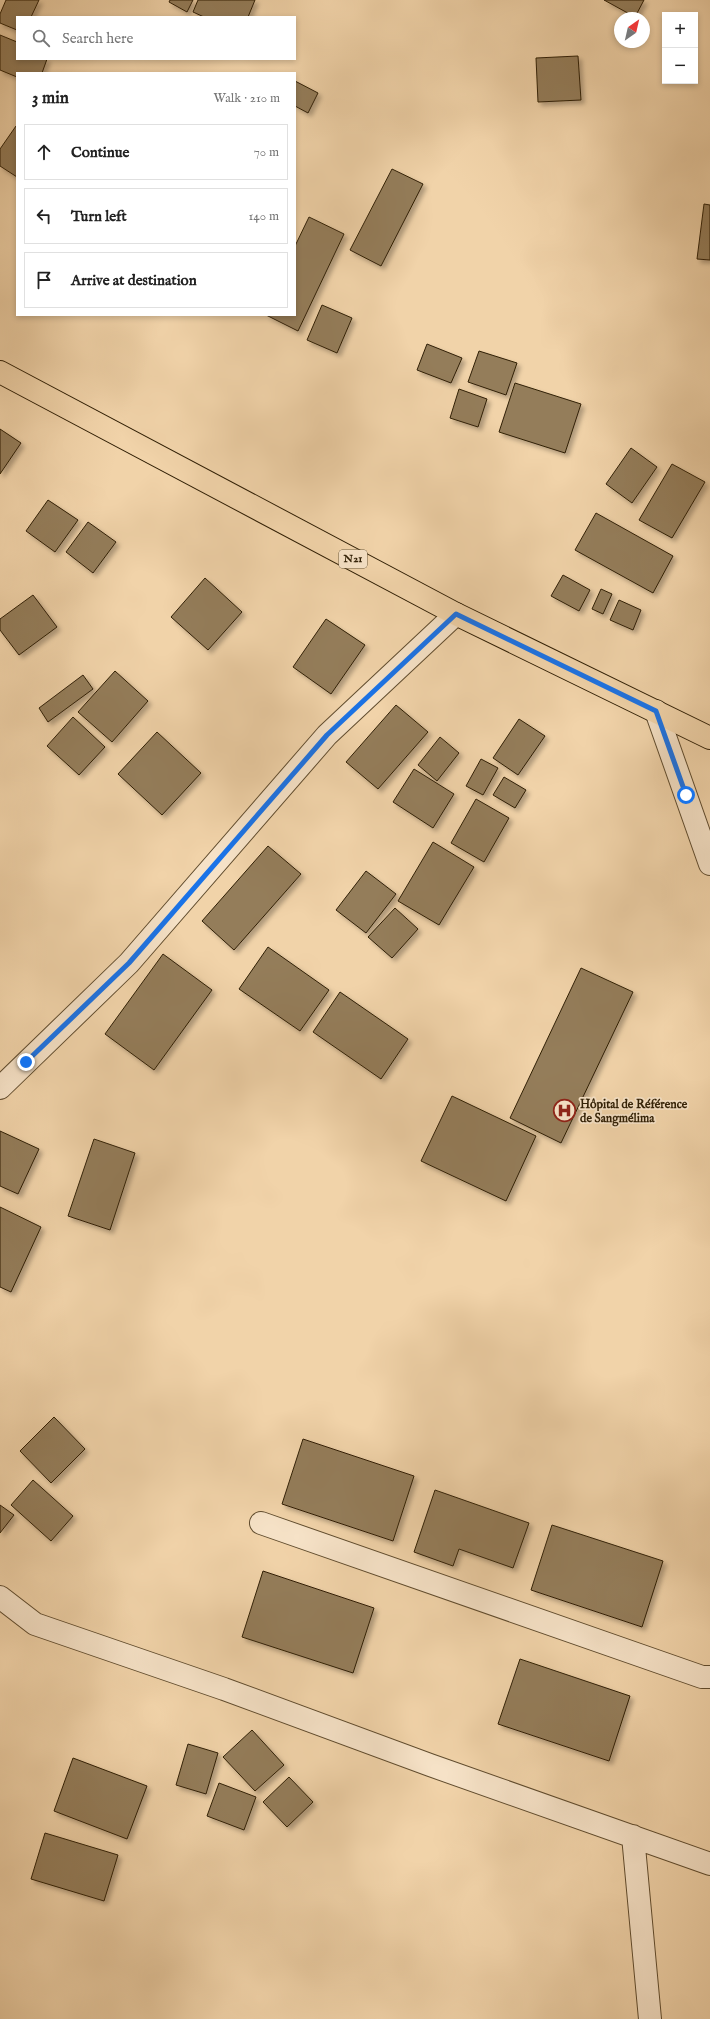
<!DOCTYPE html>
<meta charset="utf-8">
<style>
body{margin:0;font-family:"IM FELL English",serif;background:#f6f6f6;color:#222}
.controls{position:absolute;right:12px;top:12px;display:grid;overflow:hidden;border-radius:0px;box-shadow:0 2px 6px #0003}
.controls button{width:36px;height:36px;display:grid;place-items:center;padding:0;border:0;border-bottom:1px solid #e0e0e0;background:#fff;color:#222;font:20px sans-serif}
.compass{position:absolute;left:614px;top:12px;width:36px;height:36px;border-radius:50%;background:#fff;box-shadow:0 2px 6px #0003;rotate:34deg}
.stop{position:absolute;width:12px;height:12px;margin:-9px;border:3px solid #1a73e8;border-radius:50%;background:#fff}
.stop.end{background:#1a73e8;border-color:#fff;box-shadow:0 1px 4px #0008}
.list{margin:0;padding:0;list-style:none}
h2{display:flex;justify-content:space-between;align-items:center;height:52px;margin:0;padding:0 16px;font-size:17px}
h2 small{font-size:13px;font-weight:400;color:#767676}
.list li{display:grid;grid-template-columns:26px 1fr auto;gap:12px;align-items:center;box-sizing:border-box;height:56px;margin:0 8px 8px;padding:0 8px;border:1px solid #e0e0e0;border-radius:0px}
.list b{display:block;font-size:15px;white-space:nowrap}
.list em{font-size:13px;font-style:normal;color:#767676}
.icon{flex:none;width:22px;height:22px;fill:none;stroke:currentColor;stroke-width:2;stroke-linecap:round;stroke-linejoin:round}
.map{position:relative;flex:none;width:710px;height:2019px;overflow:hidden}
.search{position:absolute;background:#fff;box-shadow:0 2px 6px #0003;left:16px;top:16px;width:280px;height:44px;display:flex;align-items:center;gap:10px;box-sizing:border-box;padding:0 14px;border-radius:0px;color:#767676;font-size:15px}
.panel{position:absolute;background:#fff;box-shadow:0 2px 6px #0003;left:16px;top:72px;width:280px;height:244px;border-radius:0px}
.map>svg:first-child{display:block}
.building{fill:#947d5a;stroke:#301f05;filter:url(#shadow)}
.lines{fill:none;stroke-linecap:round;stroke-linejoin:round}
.minor-casing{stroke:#604c2e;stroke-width:24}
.major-casing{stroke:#301f05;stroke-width:24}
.minor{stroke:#f6e2c7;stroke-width:22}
.major{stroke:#f1d3a9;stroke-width:22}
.route{stroke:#1a73e8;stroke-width:5}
.labels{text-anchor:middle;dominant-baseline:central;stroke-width:3.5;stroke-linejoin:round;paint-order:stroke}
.shield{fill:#f6e2c7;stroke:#6b5a3f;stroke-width:1}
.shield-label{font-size:11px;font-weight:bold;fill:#301f05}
.poi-label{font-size:12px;font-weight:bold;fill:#301f05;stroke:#f6e2c7;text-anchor:start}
</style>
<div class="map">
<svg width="710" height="2019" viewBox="0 0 710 2019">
<defs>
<filter id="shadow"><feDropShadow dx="3.5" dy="3.5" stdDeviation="2" flood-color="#0004"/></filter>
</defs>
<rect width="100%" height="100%" fill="#f1d3a9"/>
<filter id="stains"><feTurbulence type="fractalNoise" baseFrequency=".005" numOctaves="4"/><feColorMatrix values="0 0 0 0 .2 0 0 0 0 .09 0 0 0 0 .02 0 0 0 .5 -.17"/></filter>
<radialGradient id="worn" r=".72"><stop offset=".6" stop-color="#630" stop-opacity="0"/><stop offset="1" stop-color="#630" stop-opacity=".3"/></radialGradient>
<path class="building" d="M6 0H39L31 17H17V30L0 23V14Z
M170 0H193L187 12 169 2Z
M198 0H255L248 17H204L193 12Z
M604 0H644L635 17Z
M0 35 17 42V59H47L42 73H17V77L0 70Z
M578 56 581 100 538 102 536 58Z
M295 81 318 93 308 113 295 106Z
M16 126 17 127V177L0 166V149Z
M392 169 423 184 381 266 350 250Z
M704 204 710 205V260L697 259Z
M309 217 344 234 298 331 266 315H295V246Z
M322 305 352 318 337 353 307 340Z
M427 344 462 358 451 383 417 370Z
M479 351 517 363 506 395 468 382Z
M515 383 581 404 565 453 499 432Z
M459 389 487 399 478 427 450 418Z
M0 429 21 443 0 474Z
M631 448 657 467 632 503 606 484Z
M672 464 705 482 672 538 639 520Z
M48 500 78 520 55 552 26 531Z
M596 513 673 556 653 593 575 550Z
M88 522 116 542 93 573 66 552Z
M563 575 590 590 579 611 551 596Z
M205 578 242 612 208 650 171 617Z
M601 589 612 594 603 614 592 609Z
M33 595 57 627 19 655 0 630V619Z
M619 600 641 610 633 630 610 620Z
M326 619 365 645 331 694 293 667Z
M115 671 148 701 112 742 78 712Z
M83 675 93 689 48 722 39 708Z
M396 705 428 732 378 789 346 762Z
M73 717 105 747 79 775 47 746Z
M519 719 545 736 518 775 493 758Z
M157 732 201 773 162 815 118 774Z
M440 737 459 753 437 781 418 765Z
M481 759 498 768 483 795 466 786Z
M414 769 454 794 433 828 393 802Z
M504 777 526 790 515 808 493 795Z
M476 799 509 818 484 862 451 843Z
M433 842 474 867 439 925 398 901Z
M268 846 301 874 234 950 202 921Z
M366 871 396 894 366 933 336 910Z
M395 908 418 929 392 958 368 937Z
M268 947 329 990 300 1031 239 989Z
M163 954 212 990 154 1070 105 1034Z
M581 968 633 992 561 1143 510 1118Z
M340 992 408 1039 381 1079 313 1032Z
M452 1096 536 1136 506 1201 421 1161Z
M0 1131 39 1149 18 1194 0 1186Z
M94 1139 135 1153 110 1230 68 1216Z
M0 1207 41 1227 11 1292 0 1287Z
M54 1417 85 1449 51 1483 20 1451Z
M303 1439 414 1476 393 1541 282 1504Z
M33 1480 73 1516 51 1541 11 1505Z
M435 1490 529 1523 513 1568 459 1549 453 1566 414 1552Z
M0 1505 14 1515 0 1533Z
M552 1525 663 1561 642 1627 531 1590Z
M263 1571 374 1608 353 1673 242 1637Z
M520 1659 630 1696 609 1761 498 1724Z
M252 1730 284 1765 255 1791 223 1757Z
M188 1744 218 1753 206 1794 176 1785Z
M73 1758 147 1786 127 1839 54 1811Z
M289 1777 313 1802 287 1827 263 1802Z
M219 1783 256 1797 244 1830 207 1816Z
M45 1833 118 1855 104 1901 31 1879Z"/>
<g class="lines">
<defs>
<path id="minor" d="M656 711 710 864
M0 1088 129 963 327 735 456 614
M261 1523 702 1677H710
M0 1597 35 1624 224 1689 430 1765 710 1864
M633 1836 650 2019"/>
<path id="major" d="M0 372 456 614 710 738"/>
</defs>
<use href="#minor" class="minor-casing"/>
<use href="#major" class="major-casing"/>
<use href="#minor" class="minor"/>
<use href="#major" class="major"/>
</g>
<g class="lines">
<path class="route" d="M26 1062 129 963 327 735 456 614 656 711 686 795"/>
</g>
<defs>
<symbol id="hospital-ring" viewBox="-11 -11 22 22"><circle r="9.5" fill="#f6e2c7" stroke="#8f2418" stroke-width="1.5"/><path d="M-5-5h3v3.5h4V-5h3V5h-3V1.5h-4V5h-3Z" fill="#8f2418"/></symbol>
</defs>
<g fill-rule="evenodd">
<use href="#hospital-ring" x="552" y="1098" width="25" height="25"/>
</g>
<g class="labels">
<rect class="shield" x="339" y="550" width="28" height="18" rx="3"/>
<g class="shield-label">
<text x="353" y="559">N21</text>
</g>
<g class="poi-label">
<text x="580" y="1104">Hôpital de Référence<tspan x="580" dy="14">de Sangmélima</tspan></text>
</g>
</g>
<rect width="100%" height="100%" filter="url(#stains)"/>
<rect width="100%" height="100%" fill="url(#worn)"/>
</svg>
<div class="controls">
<button>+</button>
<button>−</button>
</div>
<svg class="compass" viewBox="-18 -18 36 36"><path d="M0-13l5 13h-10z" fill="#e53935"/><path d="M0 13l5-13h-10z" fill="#767676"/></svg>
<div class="stop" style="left:686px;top:795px"></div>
<div class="stop end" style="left:26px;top:1062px"></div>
<div class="search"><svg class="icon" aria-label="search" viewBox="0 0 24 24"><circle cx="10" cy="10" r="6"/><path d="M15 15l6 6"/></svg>Search here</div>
<section class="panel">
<h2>3 min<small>Walk · 210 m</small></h2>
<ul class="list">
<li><svg class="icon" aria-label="ahead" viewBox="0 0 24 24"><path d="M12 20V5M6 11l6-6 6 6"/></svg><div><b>Continue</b></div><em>70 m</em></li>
<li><svg class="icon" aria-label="left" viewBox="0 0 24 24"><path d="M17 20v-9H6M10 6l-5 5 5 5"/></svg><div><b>Turn left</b></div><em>140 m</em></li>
<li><svg class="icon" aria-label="arrive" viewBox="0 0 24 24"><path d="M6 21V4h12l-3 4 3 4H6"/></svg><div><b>Arrive at destination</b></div></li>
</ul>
</section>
</div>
